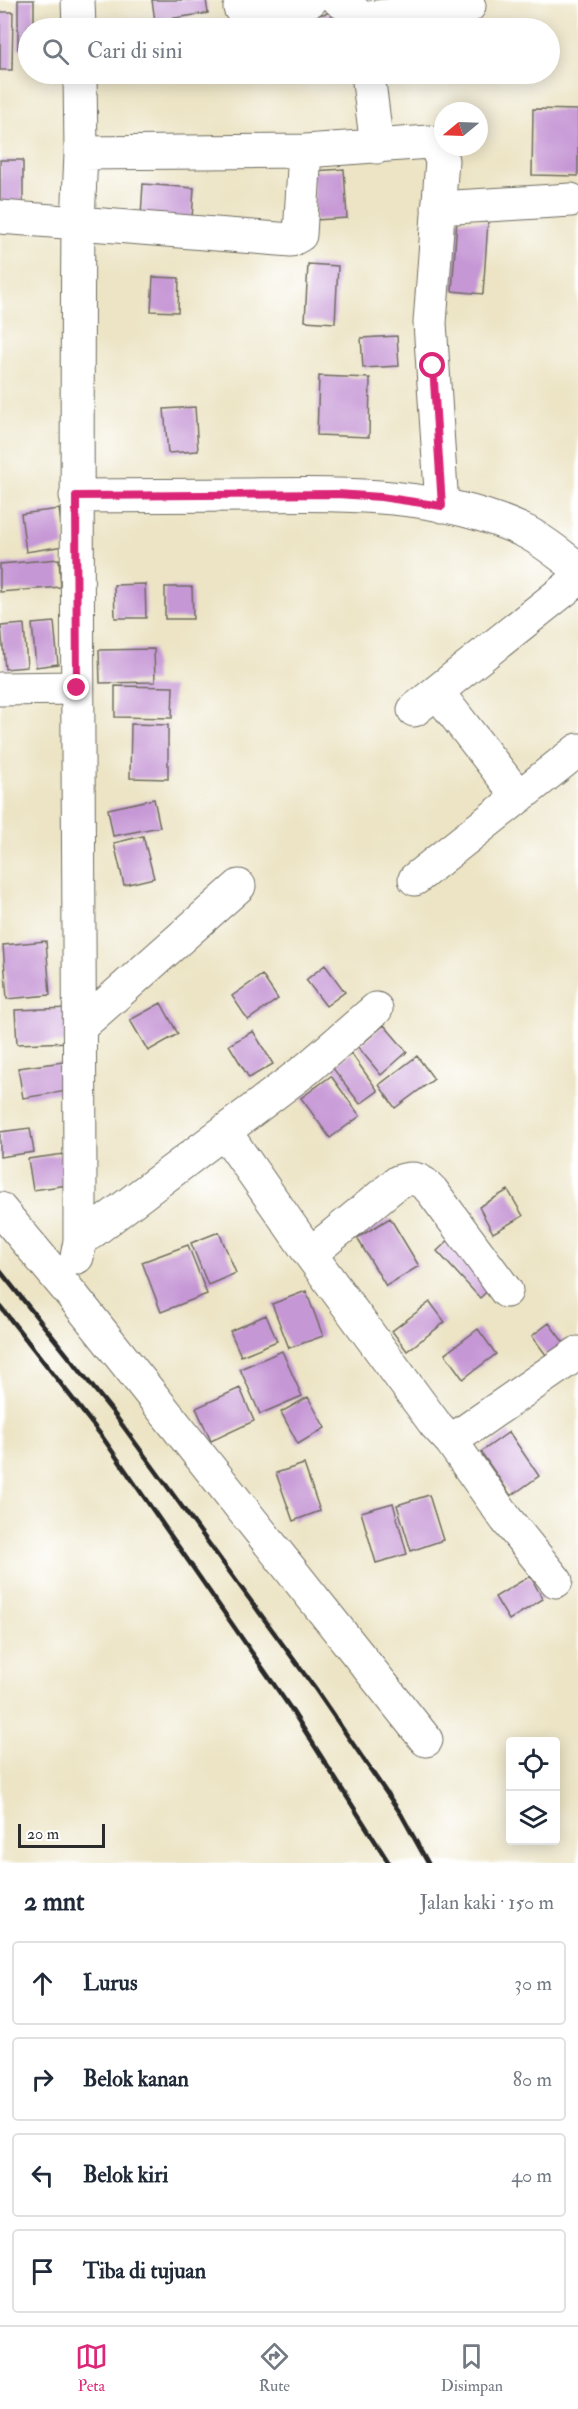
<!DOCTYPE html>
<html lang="id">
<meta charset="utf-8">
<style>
body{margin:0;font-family:"IM FELL Double Pica",serif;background:#f2f2f3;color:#1f2937}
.controls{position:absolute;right:18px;bottom:18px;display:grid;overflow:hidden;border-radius:6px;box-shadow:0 3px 15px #0003}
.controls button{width:54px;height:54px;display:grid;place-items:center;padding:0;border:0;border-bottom:2px solid #e0e1e3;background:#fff;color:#1f2937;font:30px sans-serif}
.compass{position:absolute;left:434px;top:102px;width:54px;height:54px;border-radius:50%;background:#fff;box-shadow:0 3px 15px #0003;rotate:251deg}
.scale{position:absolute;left:18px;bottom:15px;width:87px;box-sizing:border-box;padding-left:6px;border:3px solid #2b2b2b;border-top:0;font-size:16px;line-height:21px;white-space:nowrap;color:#2b2b2b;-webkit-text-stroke:4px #fff;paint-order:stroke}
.stop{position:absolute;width:18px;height:18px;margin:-14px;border:4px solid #db2777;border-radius:50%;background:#fff}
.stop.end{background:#db2777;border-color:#fff;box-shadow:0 2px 6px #0008}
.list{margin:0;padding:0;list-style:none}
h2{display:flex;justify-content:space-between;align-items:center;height:78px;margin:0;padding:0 24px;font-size:26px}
h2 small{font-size:20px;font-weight:400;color:#747a83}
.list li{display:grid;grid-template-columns:39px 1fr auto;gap:18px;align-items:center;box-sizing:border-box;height:84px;margin:0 12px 12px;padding:0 12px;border:2px solid #e0e1e3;border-radius:6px}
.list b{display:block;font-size:22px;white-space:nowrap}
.list em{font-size:20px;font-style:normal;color:#747a83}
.icon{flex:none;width:33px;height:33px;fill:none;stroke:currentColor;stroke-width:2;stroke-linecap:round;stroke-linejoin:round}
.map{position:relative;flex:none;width:578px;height:1863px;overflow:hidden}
.search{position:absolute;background:#fff;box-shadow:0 3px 15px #0003;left:18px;right:18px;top:18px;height:66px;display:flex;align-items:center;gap:15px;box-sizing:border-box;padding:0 21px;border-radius:33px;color:#747a83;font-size:22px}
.sheet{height:462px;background:#fff}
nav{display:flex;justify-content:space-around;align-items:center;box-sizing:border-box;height:84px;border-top:2px solid #e0e1e3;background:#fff;font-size:16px;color:#747a83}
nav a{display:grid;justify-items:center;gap:3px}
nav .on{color:#db2777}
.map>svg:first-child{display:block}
.building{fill:#c697d5}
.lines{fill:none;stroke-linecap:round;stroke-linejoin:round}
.minor-casing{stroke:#6f6c61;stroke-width:35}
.minor{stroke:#fff;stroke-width:33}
.rail{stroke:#2b2b2b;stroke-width:4.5}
.route{stroke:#db2777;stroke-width:8}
</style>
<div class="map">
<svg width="578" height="1863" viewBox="0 0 578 1863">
<rect width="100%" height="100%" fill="#fff"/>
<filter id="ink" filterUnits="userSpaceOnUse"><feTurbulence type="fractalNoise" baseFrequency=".0167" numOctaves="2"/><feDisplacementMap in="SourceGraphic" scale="12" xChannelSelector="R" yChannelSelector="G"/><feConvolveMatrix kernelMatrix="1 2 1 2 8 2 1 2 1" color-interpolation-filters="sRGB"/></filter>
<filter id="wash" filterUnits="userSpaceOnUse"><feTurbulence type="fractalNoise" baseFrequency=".008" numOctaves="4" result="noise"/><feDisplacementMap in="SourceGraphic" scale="24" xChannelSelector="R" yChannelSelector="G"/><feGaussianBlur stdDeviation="1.35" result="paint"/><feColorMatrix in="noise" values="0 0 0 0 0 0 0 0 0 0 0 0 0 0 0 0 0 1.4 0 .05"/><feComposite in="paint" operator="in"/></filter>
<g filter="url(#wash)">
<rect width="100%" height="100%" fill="#ece4c5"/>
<g id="blocks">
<path class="building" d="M18 0H34V28H28V49H18Z
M152 0H206L208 13 155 21Z
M344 10 347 28H304L302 18Z
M0 12H13L12 70H0Z
M533 109 578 110V176L532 175Z
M0 160H23V203H0Z
M344 169 347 218 315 220 312 171Z
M143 184 194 188 192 219 141 216Z
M457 220 488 222 483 294 452 291Z
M308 264 338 266 335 323 305 321Z
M153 277 179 278 178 312 151 311Z
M397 336 399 366 363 368 361 338Z
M319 376 370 378 369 437 317 435Z
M195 407 198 451 168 453 164 409Z
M59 509 64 546 26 552 21 514Z
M59 559 61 587 0 592V564Z
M145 584 146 618H115L114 585Z
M165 587H192L193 619H165Z
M54 622 58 664 36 667 32 624Z
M24 624 27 667 5 669 1 626Z
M154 649 155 682 100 683 99 650Z
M115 686 173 687 172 718 115 717Z
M131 724 168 725V779L130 778Z
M154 799 160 827 113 836 108 809Z
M143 836 154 878 124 885 114 843Z
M46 941 50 995 7 999 3 945Z
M325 965 345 992 326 1006 306 980Z
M262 975 278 999 248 1020 232 996Z
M161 1003 178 1034 148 1051 130 1020Z
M70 1008 72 1042 17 1044 15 1010Z
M384 1025 407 1052 381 1075 358 1047Z
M253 1031 273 1064 249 1078 229 1045Z
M351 1053 378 1091 360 1104 332 1067Z
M417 1056 434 1079 395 1108 379 1085Z
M63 1062 68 1091 23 1098 18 1068Z
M331 1076 360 1116 330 1138 301 1098Z
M30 1128 34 1152 0 1157V1132Z
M64 1154 68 1185 33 1190 28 1159Z
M508 1190 523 1216 493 1233 479 1207Z
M390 1218 419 1266 386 1286 357 1238Z
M219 1232 236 1273 208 1285 191 1243Z
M455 1234 498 1281 480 1298 437 1251Z
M188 1245 207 1294 161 1312 142 1262Z
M306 1291 323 1336 289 1348 272 1304Z
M430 1302 445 1322 407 1351 392 1331Z
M266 1315 277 1341 241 1356 230 1331Z
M549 1323 569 1350 552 1363 532 1336Z
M478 1329 496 1354 463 1379 445 1354Z
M282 1351 302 1396 260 1414 240 1369Z
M240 1388 254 1421 211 1441 196 1408Z
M308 1397 325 1428 298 1444 281 1412Z
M509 1432 539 1476 511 1496 481 1452Z
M304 1464 320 1511 293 1521 276 1473Z
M429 1495 443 1540 411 1551 397 1505Z
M393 1503 407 1554 376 1563 361 1512Z
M530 1576 543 1599 509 1620 495 1597Z"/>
</g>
</g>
<g filter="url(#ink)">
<use href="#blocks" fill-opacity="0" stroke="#6f6c61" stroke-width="1.5"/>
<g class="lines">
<defs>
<path id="minor" d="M78 0 79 28
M339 0C351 8 360 13 362 28
M240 8 311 0
M361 19 469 6
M80 74 81 153 78 223 291 240 300 235 305 151
M368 74 377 147
M81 153 305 151 429 142 435 145 442 160 430 323 442 506
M438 208 571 200
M0 217 78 223C75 562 80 901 80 1241
M76 496C133 496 191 495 249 495 341 494 440 491 526 532 544 541 561 556 578 568
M0 689 77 688
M437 692 519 797
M414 710 578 579
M415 879 578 750
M80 1027 239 886
M225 1132 310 1254 435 1424 451 1441 506 1519 556 1581
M0 1209 72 1295 426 1740
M310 1254 398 1182C414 1176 421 1179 432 1191L506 1291
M77 1257 80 1241 308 1068 376 1009
M451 1441 578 1353"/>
</defs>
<use href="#minor" class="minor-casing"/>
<use href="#minor" class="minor"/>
<path class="rail" d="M0 1271 112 1411 316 1690 401 1814 428 1863
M0 1306 101 1435 291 1709 389 1863"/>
</g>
</g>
<g class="lines" filter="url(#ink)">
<path class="route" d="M77 688 76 496 337 494 381 497 442 506 433 366"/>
</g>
</svg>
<div class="controls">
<button><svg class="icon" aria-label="locate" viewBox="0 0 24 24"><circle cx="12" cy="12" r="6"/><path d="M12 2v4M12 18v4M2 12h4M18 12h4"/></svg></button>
<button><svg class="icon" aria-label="layers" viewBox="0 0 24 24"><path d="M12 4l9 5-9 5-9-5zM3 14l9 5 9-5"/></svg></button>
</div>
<svg class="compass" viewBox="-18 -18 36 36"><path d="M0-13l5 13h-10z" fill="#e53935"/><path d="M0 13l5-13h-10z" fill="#747a83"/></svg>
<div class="scale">20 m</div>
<div class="stop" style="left:433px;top:366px"></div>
<div class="stop end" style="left:77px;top:688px"></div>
<div class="search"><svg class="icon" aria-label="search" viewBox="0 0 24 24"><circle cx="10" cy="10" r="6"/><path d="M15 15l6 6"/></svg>Cari di sini</div>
</div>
<section class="sheet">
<h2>2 mnt<small>Jalan kaki · 150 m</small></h2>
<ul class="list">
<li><svg class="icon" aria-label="ahead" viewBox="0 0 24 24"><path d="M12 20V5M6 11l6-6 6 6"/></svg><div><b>Lurus</b></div><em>30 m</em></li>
<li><svg class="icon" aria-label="right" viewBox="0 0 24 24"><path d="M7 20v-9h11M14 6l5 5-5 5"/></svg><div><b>Belok kanan</b></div><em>80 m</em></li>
<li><svg class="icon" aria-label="left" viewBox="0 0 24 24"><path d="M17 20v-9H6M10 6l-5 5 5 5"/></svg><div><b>Belok kiri</b></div><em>40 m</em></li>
<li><svg class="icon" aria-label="arrive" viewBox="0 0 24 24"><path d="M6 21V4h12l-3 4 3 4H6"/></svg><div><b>Tiba di tujuan</b></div></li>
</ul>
</section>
<nav>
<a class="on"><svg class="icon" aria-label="map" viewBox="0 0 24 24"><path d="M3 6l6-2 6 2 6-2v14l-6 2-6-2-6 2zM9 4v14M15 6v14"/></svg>Peta</a>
<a><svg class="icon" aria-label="directions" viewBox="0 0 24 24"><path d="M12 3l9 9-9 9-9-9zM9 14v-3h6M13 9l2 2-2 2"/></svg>Rute</a>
<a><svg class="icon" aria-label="saved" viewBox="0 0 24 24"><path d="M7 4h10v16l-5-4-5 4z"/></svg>Disimpan</a>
</nav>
